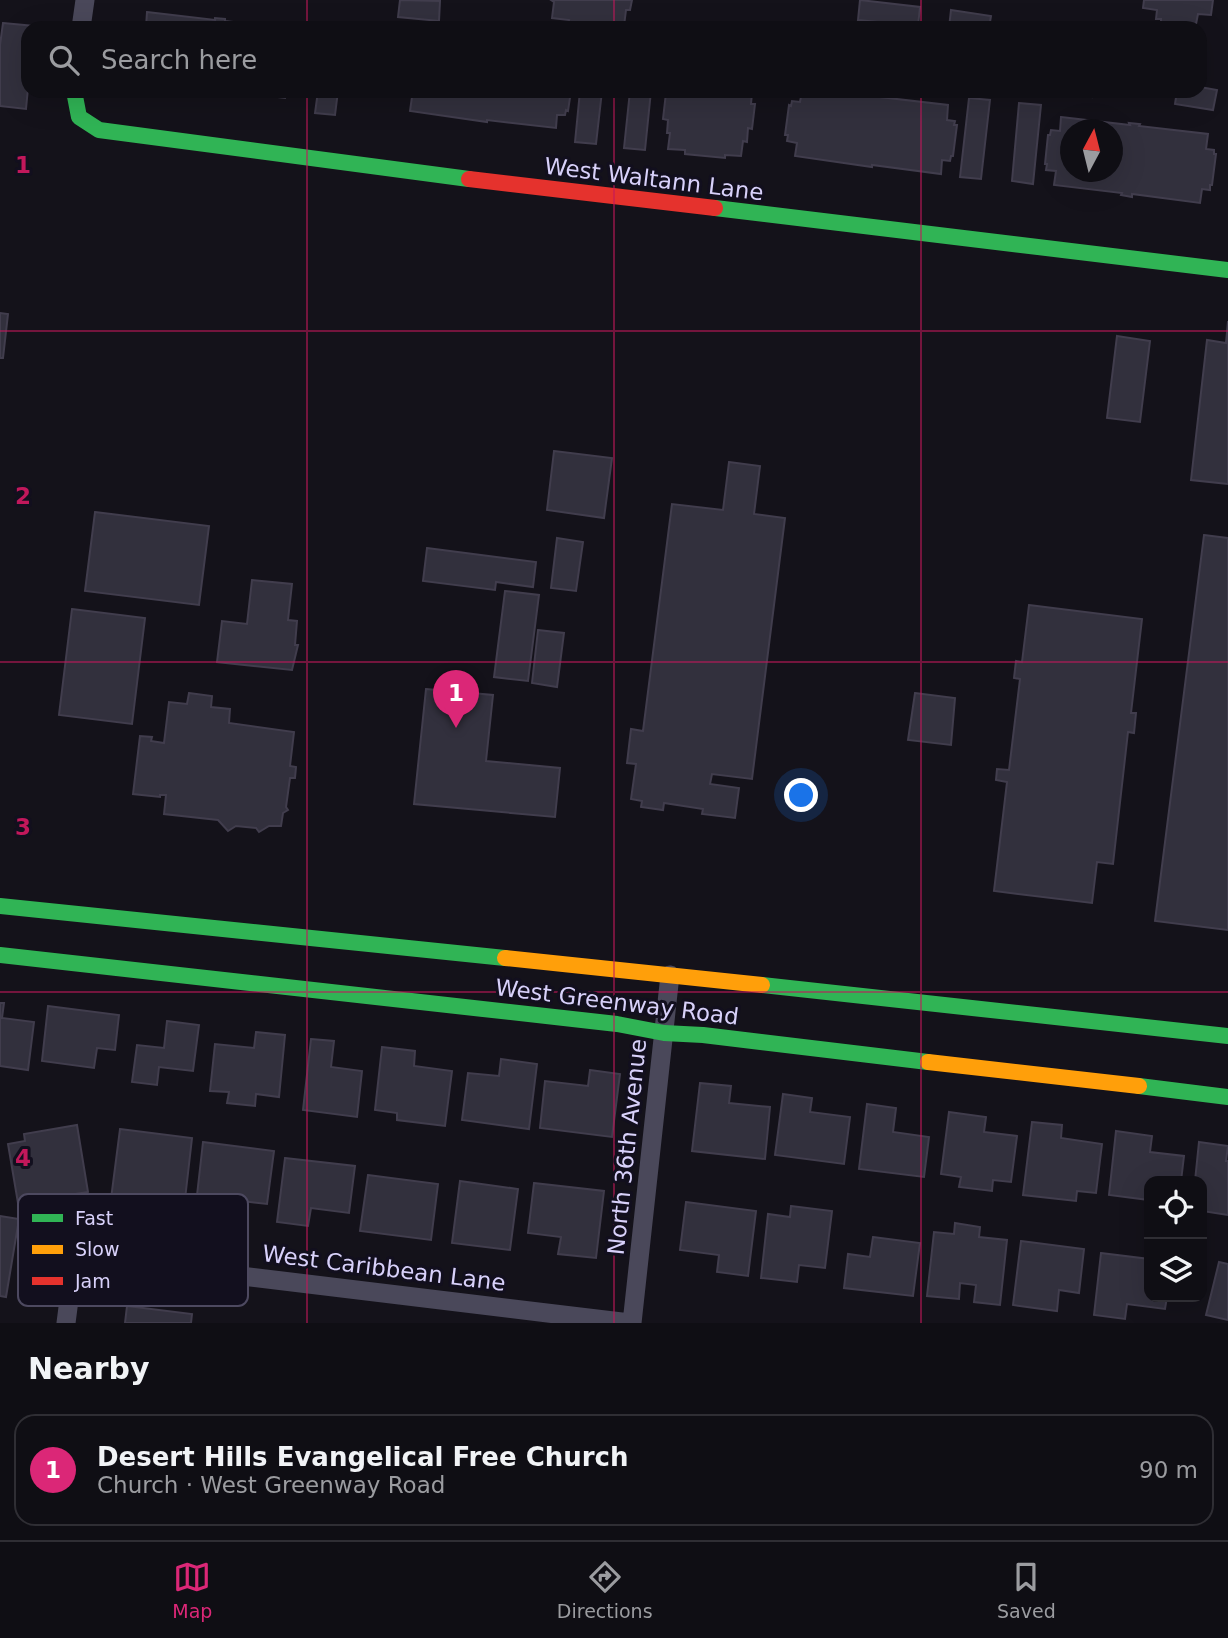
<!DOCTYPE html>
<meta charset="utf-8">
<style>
body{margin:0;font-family:"DejaVu Sans",sans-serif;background:#18171d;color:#f1f3f6}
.controls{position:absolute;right:21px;bottom:21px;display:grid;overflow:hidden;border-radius:14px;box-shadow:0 7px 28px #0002}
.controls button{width:63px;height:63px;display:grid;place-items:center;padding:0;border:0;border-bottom:2px solid #2f2e34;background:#0f0e14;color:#f1f3f6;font:35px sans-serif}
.compass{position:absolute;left:1060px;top:119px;width:63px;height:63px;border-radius:50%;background:#0f0e14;box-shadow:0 7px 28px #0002;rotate:7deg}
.you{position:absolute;left:802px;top:796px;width:24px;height:24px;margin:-18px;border:5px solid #fff;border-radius:50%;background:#1a73e8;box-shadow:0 0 0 10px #1a73e833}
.badge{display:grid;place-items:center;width:46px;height:46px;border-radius:50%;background:#db2777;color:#fff;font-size:23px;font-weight:700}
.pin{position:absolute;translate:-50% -58px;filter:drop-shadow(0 2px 4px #0008)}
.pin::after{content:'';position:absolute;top:37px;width:24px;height:21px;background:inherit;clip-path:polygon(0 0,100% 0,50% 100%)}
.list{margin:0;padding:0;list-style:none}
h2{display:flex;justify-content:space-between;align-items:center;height:91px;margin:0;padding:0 28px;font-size:30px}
h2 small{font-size:23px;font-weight:400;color:#9b9ca0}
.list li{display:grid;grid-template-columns:46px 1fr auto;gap:21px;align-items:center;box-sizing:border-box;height:112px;margin:0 14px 14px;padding:0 14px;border:2px solid #2f2e34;border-radius:21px}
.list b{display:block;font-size:26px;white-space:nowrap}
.list p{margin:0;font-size:23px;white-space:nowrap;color:#9b9ca0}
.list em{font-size:23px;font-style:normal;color:#9b9ca0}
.icon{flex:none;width:38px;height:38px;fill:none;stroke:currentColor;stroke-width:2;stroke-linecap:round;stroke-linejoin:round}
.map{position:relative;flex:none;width:1228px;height:1323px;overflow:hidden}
.search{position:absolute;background:#0f0e14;box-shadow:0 7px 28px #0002;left:21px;right:21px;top:21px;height:77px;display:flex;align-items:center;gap:18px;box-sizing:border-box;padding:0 24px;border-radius:21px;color:#9b9ca0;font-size:26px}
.sheet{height:217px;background:#0f0e14}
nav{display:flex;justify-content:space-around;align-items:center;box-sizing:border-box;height:98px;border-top:2px solid #2f2e34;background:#0f0e14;font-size:19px;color:#9b9ca0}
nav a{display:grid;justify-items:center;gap:4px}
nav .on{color:#db2777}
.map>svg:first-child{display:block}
.building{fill:#32303d;stroke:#413d4d;stroke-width:2;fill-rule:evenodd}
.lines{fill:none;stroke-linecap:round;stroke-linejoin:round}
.street{stroke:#4a485a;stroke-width:19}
.fast{stroke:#30b455;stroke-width:16}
.slow{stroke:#ff9f0a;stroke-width:16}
.jam{stroke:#e5322d;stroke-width:16}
.grid{fill:none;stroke:#c2185b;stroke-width:2;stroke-opacity:0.55}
.labels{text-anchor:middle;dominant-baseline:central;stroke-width:6;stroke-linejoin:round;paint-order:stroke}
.street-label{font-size:23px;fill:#d8d1fa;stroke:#120f1e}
.key{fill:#120f1e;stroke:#4d4960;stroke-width:2}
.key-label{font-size:19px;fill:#d8d1fa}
.grid-label{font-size:23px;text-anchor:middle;font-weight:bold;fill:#c2185b;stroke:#120f1e;stroke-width:6;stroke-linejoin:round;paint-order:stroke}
</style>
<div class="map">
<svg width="1228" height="1323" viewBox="0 0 1228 1323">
<rect width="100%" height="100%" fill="#14121a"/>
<path class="building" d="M400 0 440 1 439 21 398 17Z
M551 0H632L630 10H626L624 26 609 24 608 27 568 23 569 20 552 18 554 2Z
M860 0 920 7 918 26 858 20Z
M1144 0H1213L1211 15 1198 14 1196 24 1190 23V25L1161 22V19H1156L1157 10 1143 8Z
M951 10 991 16 989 28H949Z
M147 12 215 20V18L225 19V21L281 28H137V26L146 27Z
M3 23 35 26 28 28V88L26 109 0 106V45Z
M1200 87 1217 90 1213 110 1175 104 1177 91H1200Z
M227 91H286L285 98Z
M318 91H338L335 115 315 113Z
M403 91H571L568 111 566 110 565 115H557L556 128 487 120V122L410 111 412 97 402 96Z
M580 91H602L596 144 575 142Z
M630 91H651L645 150 624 148Z
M671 91H756L752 93 751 104H755L752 129 748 128 747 142 743 141 741 156 725 155V158L685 154V150L668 149 670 133H667L668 120 663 119 666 93H671Z
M802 91H827L870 96V94L880 95V97L948 105 947 120 955 121 954 125H957L953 156H951L950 161 942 160 941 174 872 165V167L795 156 797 143 787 141 788 135H785L789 105 791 106 792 101 800 102Z
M1054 91H1093L1092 97Z
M969 98 990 100 981 179 960 177Z
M1019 103 1041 105 1033 184 1012 181Z
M1061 117 1130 125 1129 123 1140 124 1139 126 1208 134 1206 149 1214 150V154H1216L1212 185H1210V190L1202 189 1200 203 1132 194V197L1121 195 1122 193 1054 185 1056 171 1046 170 1047 164H1045L1048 135H1050L1051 130 1060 131ZM1070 130H1112V172H1070Z
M0 313 8 314 3 358H0Z
M1228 321V484L1191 480 1207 340 1226 343Z
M1117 336 1150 341 1140 422 1107 418Z
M554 451 612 458 604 518 547 510Z
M729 462 760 466 754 514 785 518 752 779 712 774 710 784 739 788 735 818 702 814 703 809 664 803 663 810 641 807 642 801 631 799 636 764 627 763 631 729 643 731 672 504 723 510Z
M95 512 209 526 199 605 85 591Z
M1204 535 1228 538V930L1155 921Z
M557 538 583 542 576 591 551 588Z
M427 548 536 562 533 587 496 582 495 590 423 581Z
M252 580 292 584 288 620 297 621 295 645H298L292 670 217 662 222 621 247 624Z
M505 591 539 595 528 681 494 677Z
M1029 605 1142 619 1131 713H1136L1134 733 1128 732 1113 864 1097 862 1092 903 994 891 1007 782 996 780 997 769 1009 770 1020 679 1014 678 1016 661 1022 662Z
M72 609 145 618 132 724 59 715Z
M538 630 564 633 557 687 532 683Z
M426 689 493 695 486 761 560 768 555 817 414 804Z
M189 693 212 696 211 707 230 709 229 723 294 732 290 766 296 767 295 778H290L286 807 288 810 283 813 281 826H269L259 832 256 828 236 826 228 831 218 820 164 814 166 795H160V797L133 794 140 736 152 737 151 741 164 743 169 702 187 704Z
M915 693 955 698 951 745 908 740Z
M0 1003H4L2 1018 34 1022 28 1070 0 1066Z
M48 1006 119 1015 115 1050 97 1048 94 1068 42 1061Z
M167 1021 199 1025 193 1071 159 1067 157 1085 132 1082 137 1045 164 1048Z
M256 1032 285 1035 279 1097 256 1094 255 1106 227 1103 229 1092 210 1091 215 1044 254 1048Z
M311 1039 334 1041 331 1067 362 1071 357 1117 303 1110Z
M382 1047 415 1051 414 1066 452 1071 445 1126 397 1120V1113L375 1110Z
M501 1059 537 1064 529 1129 462 1120 468 1073 499 1076Z
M590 1070 620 1074 612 1137 540 1128 545 1081 588 1086Z
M700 1083 731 1086 729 1103 770 1107 765 1159 692 1151Z
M783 1094 812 1098 810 1112 850 1117 844 1164 775 1155Z
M867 1104 896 1108 893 1132 929 1137 924 1177 859 1169Z
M949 1112 986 1117 984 1132 1017 1136 1011 1182 993 1180 992 1191 959 1187 961 1177 941 1174Z
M1032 1122 1062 1125 1061 1138 1102 1144 1096 1193 1077 1191 1076 1201 1023 1195Z
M77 1125 88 1192 18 1203 8 1144 25 1141 24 1134Z
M120 1129 192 1138 184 1208 111 1199Z
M1116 1131 1152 1136 1150 1152 1184 1156 1181 1181H1149V1200L1109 1195Z
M203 1142 274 1151 267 1204 234 1200 232 1217 195 1213Z
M1199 1142 1228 1146 1226 1161H1228V1215L1202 1211V1181H1195Z
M285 1158 355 1166 349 1213 311 1208 308 1226 277 1222Z
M368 1175 438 1184 431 1240 360 1231Z
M460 1181 518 1189 510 1250 452 1243Z
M534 1183 604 1191 596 1258 558 1254 561 1237 528 1233Z
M686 1202 756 1211 748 1276 717 1272 719 1255 680 1250Z
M791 1206 832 1211 825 1268 799 1265 797 1282 761 1278 768 1214 790 1217Z
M0 1216 19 1219 6 1297 0 1296Z
M955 1223 980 1227 979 1237 1007 1240 1000 1305 974 1302 976 1285 960 1283 959 1299 927 1296 934 1232 954 1234Z
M873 1237 920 1243 913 1296 844 1288 848 1254 870 1257Z
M1021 1241 1084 1249 1079 1293 1059 1290 1057 1311 1013 1305Z
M1101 1253 1149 1259V1297H1167L1165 1309 1127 1304 1125 1319 1094 1315Z
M1219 1262 1228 1264V1320L1206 1315Z
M127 1306 192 1314 191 1323H125Z"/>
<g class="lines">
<path class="street" d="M81 28 85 0
M66 1323 70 1292 91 1261 142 1264 630 1323
M632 1323 670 975"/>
<path class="fast" d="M74 91 79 117 99 130 469 179
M715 208 1228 270
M0 906 505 958
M0 955 617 1024 664 1033 703 1035 928 1062
M762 985 1228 1036
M1139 1086 1228 1097"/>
<path class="slow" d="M505 958 762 985
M928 1062 1139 1086"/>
<path class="jam" d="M469 179 715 208"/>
</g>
<path class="grid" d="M307 0V28M614 0V28M921 0V28M307 91V1323M614 91V1323M921 91V1323M0 331H1228M0 662H1228M0 992H1228"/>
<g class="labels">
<g class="street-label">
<text transform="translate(654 179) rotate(7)">West Waltann Lane</text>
<text transform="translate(617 1002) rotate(7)">West Greenway Road</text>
<text transform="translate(627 1147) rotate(-84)">North 36th Avenue</text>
<text transform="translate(384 1268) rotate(7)">West Caribbean Lane</text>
</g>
</g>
<rect x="18" y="1194" width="230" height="112" rx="10" class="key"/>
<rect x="32" y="1214" width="31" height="8" fill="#30b455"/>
<rect x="32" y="1245" width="31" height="9" fill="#ff9f0a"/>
<rect x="32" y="1277" width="31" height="8" fill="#e5322d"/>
<g class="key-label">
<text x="75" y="1225">Fast</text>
<text x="75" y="1256">Slow</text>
<text x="75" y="1288">Jam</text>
</g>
<g class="grid-label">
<text x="23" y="173">1</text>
<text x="23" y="504">2</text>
<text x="23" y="835">3</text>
<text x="23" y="1166">4</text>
</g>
</svg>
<div class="controls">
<button><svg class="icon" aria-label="locate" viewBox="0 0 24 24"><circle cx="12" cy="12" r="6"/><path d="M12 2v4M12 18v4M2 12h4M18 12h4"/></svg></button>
<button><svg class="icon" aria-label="layers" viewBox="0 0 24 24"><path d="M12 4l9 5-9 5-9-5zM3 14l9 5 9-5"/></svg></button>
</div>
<svg class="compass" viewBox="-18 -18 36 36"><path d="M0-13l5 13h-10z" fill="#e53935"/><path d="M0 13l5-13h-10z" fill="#9b9ca0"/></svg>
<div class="you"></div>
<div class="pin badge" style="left:456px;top:728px">1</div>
<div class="search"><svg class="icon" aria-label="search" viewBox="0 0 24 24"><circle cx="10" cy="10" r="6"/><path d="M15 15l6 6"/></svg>Search here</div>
</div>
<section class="sheet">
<h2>Nearby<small></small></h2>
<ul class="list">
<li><span class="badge">1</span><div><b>Desert Hills Evangelical Free Church</b><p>Church · West Greenway Road</p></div><em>90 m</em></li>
</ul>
</section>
<nav>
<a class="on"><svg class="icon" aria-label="map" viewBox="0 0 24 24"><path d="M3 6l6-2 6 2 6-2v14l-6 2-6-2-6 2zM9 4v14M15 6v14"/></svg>Map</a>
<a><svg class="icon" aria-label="directions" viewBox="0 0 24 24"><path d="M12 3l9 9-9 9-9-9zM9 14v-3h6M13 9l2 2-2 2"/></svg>Directions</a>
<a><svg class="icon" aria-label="saved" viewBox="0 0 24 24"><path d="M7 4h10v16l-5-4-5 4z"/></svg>Saved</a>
</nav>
